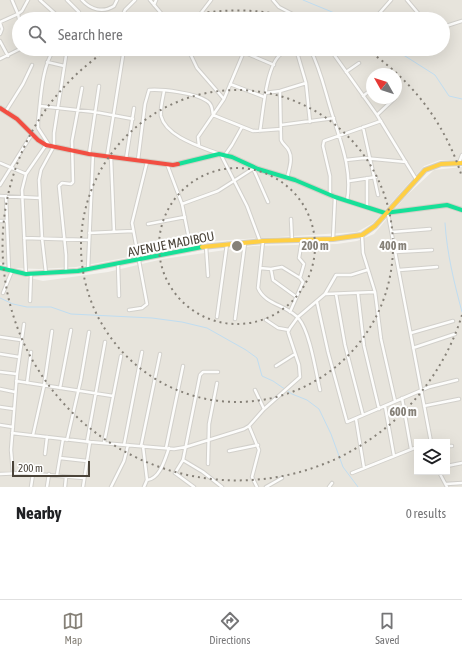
<!DOCTYPE html>
<style>
body{margin:0;font-family:"Asap Condensed",sans-serif;background:#f2f2f2;color:#202124}
.controls{position:absolute;right:12px;bottom:12px;display:grid;overflow:hidden;border-radius:0px;box-shadow:0 4px 16px #0002}
.controls button{width:36px;height:36px;display:grid;place-items:center;padding:0;border:0;border-bottom:1px solid #e0e0e0;background:#fff;color:#202124;font:20px sans-serif}
.compass{position:absolute;left:366px;top:68px;width:36px;height:36px;border-radius:50%;background:#fff;box-shadow:0 4px 16px #0002;rotate:309deg}
.scale{position:absolute;left:12px;bottom:10px;width:78px;box-sizing:border-box;padding-left:4px;border:2px solid #4b4439;border-top:0;font-size:11px;line-height:14px;white-space:nowrap;color:#4b4439;-webkit-text-stroke:3px #fff;paint-order:stroke}
.list{margin:0;padding:0;list-style:none}
h2{display:flex;justify-content:space-between;align-items:center;height:52px;margin:0;padding:0 16px;font-size:17px}
h2 small{font-size:13px;font-weight:400;color:#757577}
.icon{flex:none;width:22px;height:22px;fill:none;stroke:currentColor;stroke-width:2;stroke-linecap:round;stroke-linejoin:round}
.map{position:relative;flex:none;width:462px;height:487px;overflow:hidden}
.search{position:absolute;background:#fff;box-shadow:0 4px 16px #0002;left:12px;right:12px;top:12px;height:44px;display:flex;align-items:center;gap:10px;box-sizing:border-box;padding:0 14px;border-radius:22px;color:#757577;font-size:15px}
.sheet{height:112px;background:#fff}
nav{display:flex;justify-content:space-around;align-items:center;box-sizing:border-box;height:56px;border-top:1px solid #e0e0e0;background:#fff;font-size:11px;color:#757577}
nav a{display:grid;justify-items:center;gap:2px}
nav .on{color:#868178}
.map>svg:first-child{display:block}
.residential{fill:#e7e4dc;fill-rule:evenodd}
.lines{fill:none;stroke-linecap:round;stroke-linejoin:round}
.stream{stroke:#c0ddf1;stroke-width:1}
.street-casing{stroke:#d2d0cb;stroke-width:4.5}
.fast-casing{stroke:#d3cfc5;stroke-width:6}
.slow-casing{stroke:#d3cfc5;stroke-width:6}
.jam-casing{stroke:#d3cfc5;stroke-width:6}
.street{stroke:#fdfdfc;stroke-width:2.5}
.fast{stroke:#16e098;stroke-width:4}
.slow{stroke:#ffcf43;stroke-width:4}
.jam{stroke:#f24e42;stroke-width:4}
.ring{fill:none;stroke:#868178;stroke-width:2;stroke-dasharray:2 4}
.labels{text-anchor:middle;dominant-baseline:central;stroke-width:4;stroke-linejoin:round;paint-order:stroke}
.street-label{font-size:13px;fill:#4b4439;stroke:#fff}
.centre{fill:#868178;stroke:#fff;stroke-width:2}
.ring-label{font-size:12px;text-anchor:middle;font-weight:bold;fill:#868178;stroke:#fff;stroke-width:4;stroke-linejoin:round;paint-order:stroke}
</style>
<div class="map">
<svg width="462" height="487" viewBox="0 0 462 487">
<rect width="100%" height="100%" fill="#f4f2ee"/>
<path class="residential" d="M0 0H462V161L440 160 424 166 373 223 357 232 214 241 76 267 39 269 14 268 0 262ZM19 19H443V49H19ZM372 74H396V98H372Z
M462 167V487H0V271L43 281 108 272 163 259 253 246 337 244 357 241 374 234 406 196 434 170ZM417 442H447V472H417Z"/>
<g class="lines">
<path class="stream" d="M303 0 349 19
M394 49 435 75 449 96 462 99
M445 223C447 254 454 282 462 312
M0 298 13 304 27 307H51L71 314 152 318 182 322 207 328 246 350 257 358 262 376 273 381 292 394 307 400 319 409 331 434 343 467 358 487"/>
<defs>
<path id="street" d="M40 0 61 19
M67 0 79 12 78 19
M82 0C91 10 103 13 114 6L117 0
M150 0 166 19
M273 0 279 7 302 19
M407 0 423 19
M154 5 156 0
M376 17 391 0
M19 19 18 14 22 11 28 0
M121 19 125 10 135 0
M210 19 201 13 211 0
M0 22 18 14 12 0
M0 23 2 29 0 34
M443 27 462 21
M0 41 8 56
M188 49 197 68 224 99
M236 49 274 65
M276 49 282 53
M296 49 306 83 310 122
M310 49C320 68 324 87 330 107 339 138 353 168 347 201
M330 49 377 115 416 179
M0 59 20 49
M47 62 64 66
M346 72 359 63
M389 74 391 72
M230 84 264 97
M164 91C163 98 160 108 161 116 166 137 202 147 219 154
M280 91 281 140C283 145 287 146 289 151 293 159 289 170 287 178
M265 93 280 91 306 83
M363 96 372 89
M40 106 95 112 133 119
M6 111 23 84 32 65
M377 115 395 98
M281 125 334 118
M363 127 378 195
M260 131C263 113 266 65 281 54 284 51 289 50 293 49
M49 145 38 128V122C41 99 41 69 54 49
M199 146 198 137 224 99 245 49
M89 154 99 86
M221 155 247 206 260 241
M225 155 232 145 242 127
M107 156 124 49
M111 157 114 232
M126 159 134 108
M138 160 145 104 149 90C162 89 196 93 207 101 212 104 212 109 213 115L253 131 281 129
M346 160 364 158 406 162
M0 163 26 174
M459 163 462 155
M167 164 182 204 191 249
M253 168 268 202
M349 181 376 177
M0 185 32 134
M330 195V176L323 146 324 141 381 121
M0 196 40 198
M6 196 9 271
M182 204 218 191 254 168
M367 207V178
M388 214 431 442
M291 219 292 240
M0 221H7
M148 224 185 217
M392 232 430 229
M89 233 133 231
M362 235 363 253 375 292 381 339 395 401
M24 238 89 240
M333 239 335 197
M263 241 258 288C265 305 288 305 299 319 310 332 316 373 320 390
M206 246 208 276
M395 252 432 250
M118 264 119 296
M260 268 271 269 282 267 300 278
M88 269 93 154
M271 269 273 280 295 296
M399 270 437 267
M66 272V255L59 186 62 183 71 184 73 182 72 141 82 88
M46 273 42 238 39 180 41 170 54 146V133L67 49
M26 274 22 190 26 174 46 145
M3 293 12 271
M326 294 375 292
M336 294 345 345 363 415
M358 294 364 346 379 409
M30 301 31 274
M317 302 328 352 347 422 429 387 457 380
M129 310 142 308 147 304 132 223 147 162
M290 312 303 282 300 278 304 264 299 258 302 240
M217 317 227 244
M235 319 245 243
M266 320 278 328 289 330
M411 333 453 321
M0 337 21 340
M413 348 455 334
M0 354 19 357
M276 366 295 354
M0 372 17 374
M16 381 113 396
M27 383 31 352
M60 388 71 330
M0 389 15 392
M255 390 264 409
M402 398 411 449
M385 406 394 456
M424 406 459 399
M0 407 14 409
M356 419 364 468
M0 425 13 427
M249 426 259 450 252 477 257 487
M12 433 90 442 174 449 186 447 244 429 249 426 264 409 300 377 299 365 288 332 290 328 298 317 325 294 336 275H351L367 270
M33 435 44 386 52 331
M67 440 81 379 89 332
M87 442 105 342
M104 443 121 356
M124 445 142 352
M141 446 160 354
M143 446 147 480 144 487
M447 446H452
M166 448 183 366
M229 451 258 445
M45 454 47 437
M60 458 87 461
M183 460 203 472 222 487
M208 464 209 424 217 383
M447 466 462 463
M439 472 447 487
M13 473 11 450 17 374 24 324
M352 473 417 447
M0 474 23 473 84 478
M57 475 63 439
M147 480C160 479 165 459 169 448
M446 484 462 483
M31 487 33 474
M47 487 49 474
M65 487 66 477
M83 487 90 442
M111 487 124 461 128 445
M194 487 175 473 183 460 200 375 203 372H218
M266 487 282 478
M329 487 332 483"/>
<path id="fast" d="M178 164 219 154 232 157 258 169 295 180 335 197 385 213 447 205 462 210
M0 268 26 274 78 271 202 247"/>
<path id="slow" d="M202 247 263 241 333 239 362 235 375 226 425 170 441 164 462 163"/>
<path id="jam" d="M0 108 17 119 38 140 46 145 89 154 173 165 178 164"/>
</defs>
<use href="#street" class="street-casing"/>
<use href="#fast" class="fast-casing"/>
<use href="#slow" class="slow-casing"/>
<use href="#jam" class="jam-casing"/>
<use href="#street" class="street"/>
<use href="#fast" class="fast"/>
<use href="#slow" class="slow"/>
<use href="#jam" class="jam"/>
</g>
<g class="ring">
<circle cx="237" cy="246" r="78"/>
<circle cx="237" cy="246" r="156"/>
<path d="M462 315A235 235 0 1 1 107 50M178 18A235 235 0 0 1 296 18M367 50A235 235 0 0 1 462 177"/>
</g>
<g class="labels">
<g class="street-label">
<text transform="translate(171 244) rotate(-11)">AVENUE MADIBOU</text>
</g>
</g>
<circle cx="237" cy="246" r="6" class="centre"/>
<g class="ring-label">
<text x="315" y="250">200 m</text>
<text x="393" y="250">400 m</text>
<text x="403" y="416">600 m</text>
</g>
</svg>
<div class="controls">
<button><svg class="icon" aria-label="layers" viewBox="0 0 24 24"><path d="M12 4l9 5-9 5-9-5zM3 14l9 5 9-5"/></svg></button>
</div>
<svg class="compass" viewBox="-18 -18 36 36"><path d="M0-13l5 13h-10z" fill="#e53935"/><path d="M0 13l5-13h-10z" fill="#757577"/></svg>
<div class="scale">200 m</div>
<div class="search"><svg class="icon" aria-label="search" viewBox="0 0 24 24"><circle cx="10" cy="10" r="6"/><path d="M15 15l6 6"/></svg>Search here</div>
</div>
<section class="sheet">
<h2>Nearby<small>0 results</small></h2>
<ul class="list">
</ul>
</section>
<nav>
<a class="on"><svg class="icon" aria-label="map" viewBox="0 0 24 24"><path d="M3 6l6-2 6 2 6-2v14l-6 2-6-2-6 2zM9 4v14M15 6v14"/></svg>Map</a>
<a><svg class="icon" aria-label="directions" viewBox="0 0 24 24"><path d="M12 3l9 9-9 9-9-9zM9 14v-3h6M13 9l2 2-2 2"/></svg>Directions</a>
<a><svg class="icon" aria-label="saved" viewBox="0 0 24 24"><path d="M7 4h10v16l-5-4-5 4z"/></svg>Saved</a>
</nav>
